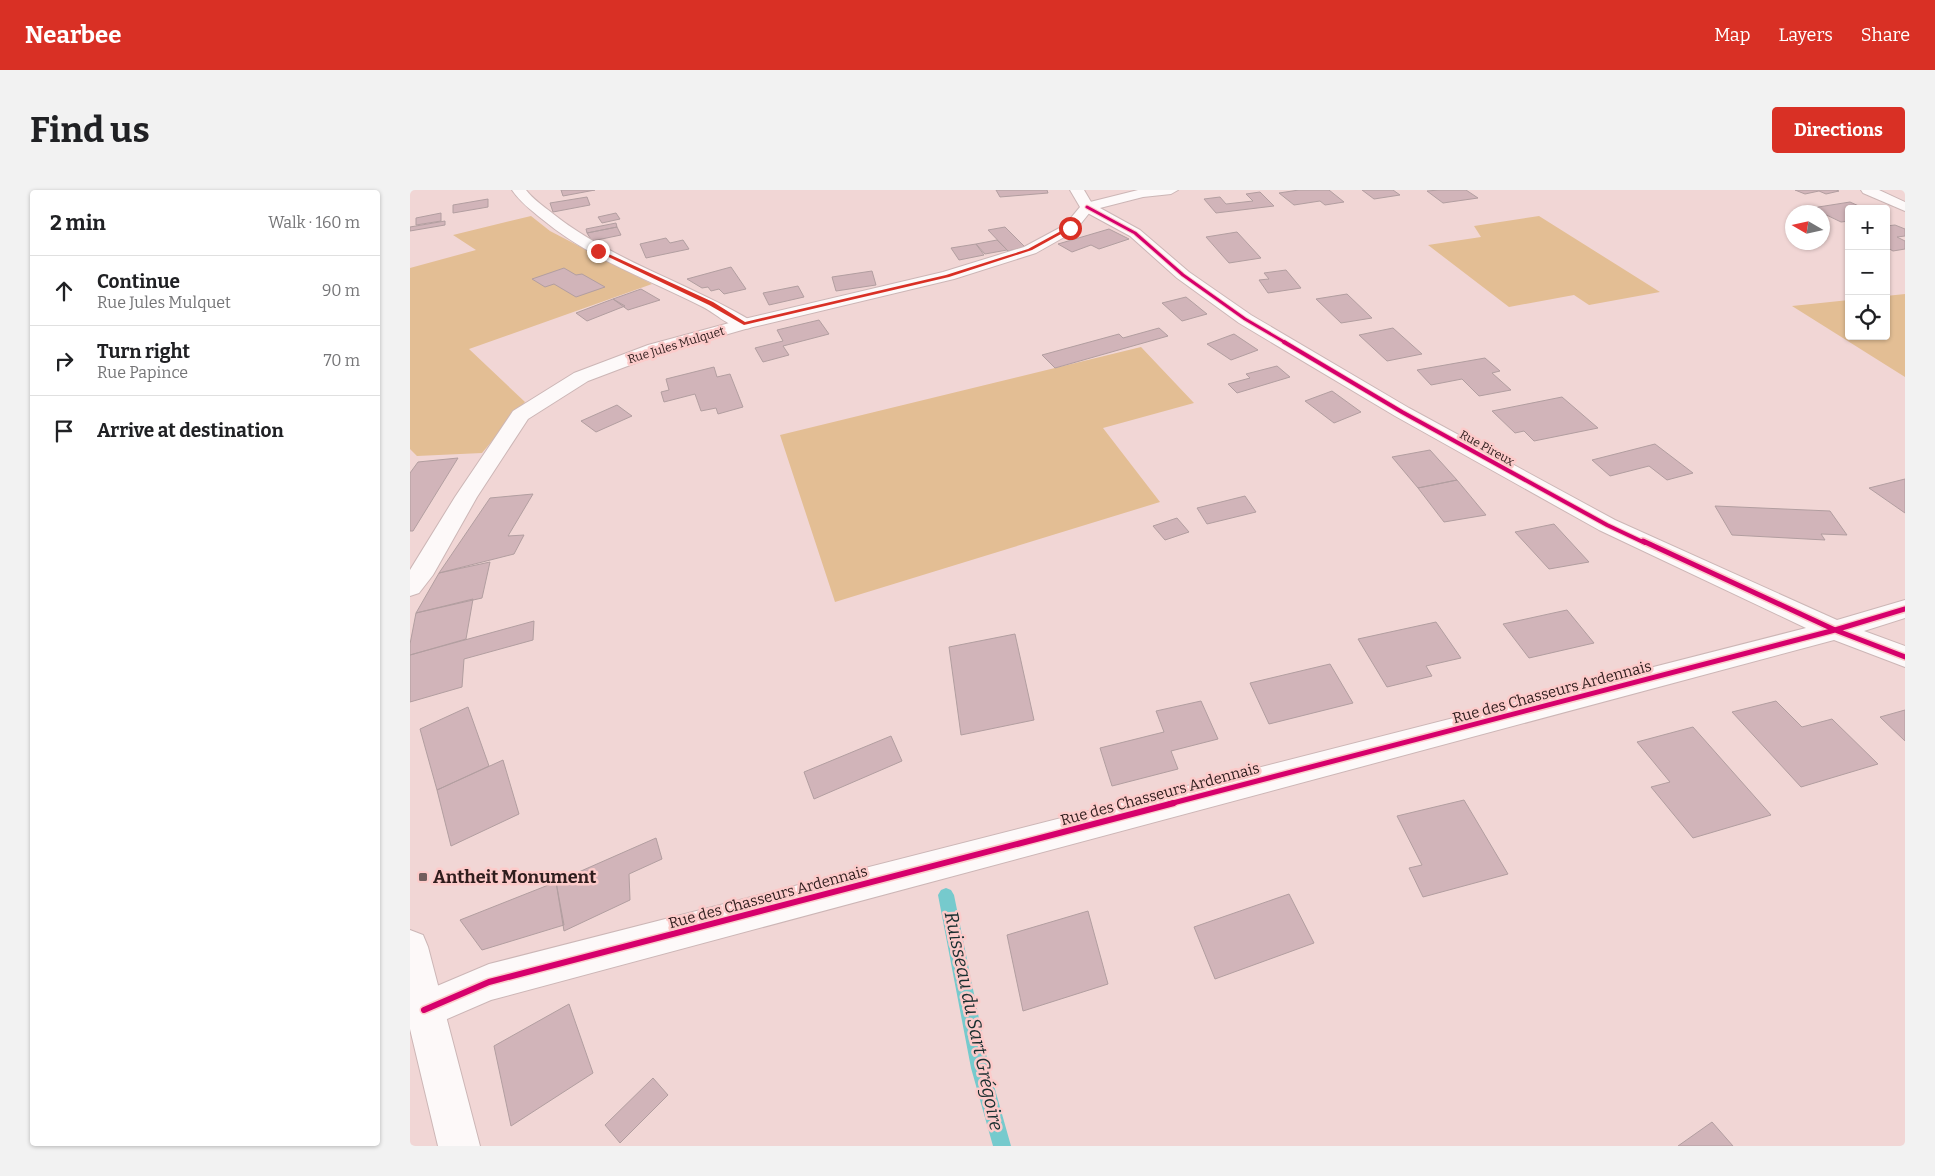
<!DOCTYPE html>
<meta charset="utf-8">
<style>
body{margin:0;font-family:Bitter,serif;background:#f2f2f2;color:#202124}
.controls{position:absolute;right:15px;top:15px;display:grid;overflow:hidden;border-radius:5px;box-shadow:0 1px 4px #0004}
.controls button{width:45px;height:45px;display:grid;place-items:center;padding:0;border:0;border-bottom:1px solid #e0e0e0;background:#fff;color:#202124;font:25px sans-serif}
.compass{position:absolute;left:1375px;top:15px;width:45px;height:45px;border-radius:50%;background:#fff;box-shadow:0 1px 4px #0004;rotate:279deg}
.stop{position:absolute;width:15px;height:15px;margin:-11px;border:4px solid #d93025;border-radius:50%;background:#fff}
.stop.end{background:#d93025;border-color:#fff;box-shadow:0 1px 5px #0008}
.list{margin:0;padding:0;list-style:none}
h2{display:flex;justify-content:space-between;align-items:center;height:65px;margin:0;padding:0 20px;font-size:21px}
h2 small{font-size:16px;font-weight:400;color:#757577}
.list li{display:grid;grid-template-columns:32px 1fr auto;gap:15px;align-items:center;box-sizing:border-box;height:70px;padding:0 20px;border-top:1px solid #e0e0e0}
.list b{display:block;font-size:19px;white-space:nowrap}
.list p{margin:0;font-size:16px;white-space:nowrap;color:#757577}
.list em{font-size:16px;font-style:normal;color:#757577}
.icon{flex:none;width:28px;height:28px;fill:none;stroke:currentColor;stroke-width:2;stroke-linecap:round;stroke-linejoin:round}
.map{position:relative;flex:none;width:1495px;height:956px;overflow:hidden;border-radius:5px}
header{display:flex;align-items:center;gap:30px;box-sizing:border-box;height:70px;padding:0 25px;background:#d93025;color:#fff}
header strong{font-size:24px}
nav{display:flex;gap:28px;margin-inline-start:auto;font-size:18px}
.intro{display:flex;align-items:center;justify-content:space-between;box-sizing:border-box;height:120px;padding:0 30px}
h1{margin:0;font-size:35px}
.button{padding:12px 22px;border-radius:5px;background:#d93025;color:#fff;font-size:18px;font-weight:700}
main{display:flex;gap:30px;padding:0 30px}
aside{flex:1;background:#fff;border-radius:5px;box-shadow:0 1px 4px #0004}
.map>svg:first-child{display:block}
.green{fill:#e3be94}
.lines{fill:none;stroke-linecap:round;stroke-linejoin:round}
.stream{fill:#76cacd;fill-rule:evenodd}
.building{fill:#d1b4b9;stroke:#b29ea0}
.street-casing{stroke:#ccb6b6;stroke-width:2}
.secondary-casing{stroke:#ccb6b6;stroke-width:2}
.street{fill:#fdf9f9;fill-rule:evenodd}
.secondary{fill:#fdf9f9;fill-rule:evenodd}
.cycleway-far3-casing{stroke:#fccbca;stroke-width:5}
.cycleway-far2-casing{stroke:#fccbca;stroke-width:6}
.cycleway-far1-casing{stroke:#fccbca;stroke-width:8}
.cycleway-casing{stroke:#fccbca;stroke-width:9}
.cycleway-far3{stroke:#d6006c;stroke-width:3}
.cycleway-far2{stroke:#d6006c;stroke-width:4}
.cycleway-far1{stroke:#d6006c;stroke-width:5}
.cycleway{stroke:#d6006c;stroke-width:6}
.route{fill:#d93025}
.poi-dot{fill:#735e5d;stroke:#fccbca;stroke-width:2}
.labels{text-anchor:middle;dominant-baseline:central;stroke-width:5;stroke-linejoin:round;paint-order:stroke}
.far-street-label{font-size:12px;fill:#2f1d1d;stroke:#fccbca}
.street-label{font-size:15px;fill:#2f1d1d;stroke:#fccbca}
.near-poi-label{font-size:18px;font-weight:bold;fill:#2f1d1d;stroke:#fccbca;text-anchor:start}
.near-water-label{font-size:19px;font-style:italic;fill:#182e2f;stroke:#fccbca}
</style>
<header>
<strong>Nearbee</strong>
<nav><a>Map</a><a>Layers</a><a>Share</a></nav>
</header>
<div class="intro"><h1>Find us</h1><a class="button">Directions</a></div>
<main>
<aside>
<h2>2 min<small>Walk · 160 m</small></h2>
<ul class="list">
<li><svg class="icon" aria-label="ahead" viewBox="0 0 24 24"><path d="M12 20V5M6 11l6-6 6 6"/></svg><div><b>Continue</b><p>Rue Jules Mulquet</p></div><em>90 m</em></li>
<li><svg class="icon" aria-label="right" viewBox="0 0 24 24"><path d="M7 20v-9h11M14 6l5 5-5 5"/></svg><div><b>Turn right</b><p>Rue Papince</p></div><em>70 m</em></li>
<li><svg class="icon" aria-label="arrive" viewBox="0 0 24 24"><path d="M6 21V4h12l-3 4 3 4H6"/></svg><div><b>Arrive at destination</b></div></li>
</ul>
</aside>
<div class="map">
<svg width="1495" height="956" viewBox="0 0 1495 956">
<rect width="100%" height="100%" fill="#f1d6d5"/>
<path class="green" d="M121 26 140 41 242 94 59 159 115 212 72 263 7 266 0 259V78L66 60 43 45Z
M1129 26 1250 102 1179 115 1164 105 1099 117 1018 55 1071 47 1064 36Z
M1495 104V187L1382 116 1439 110V146H1476V106Z
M731 157 784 213 693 238 750 312 425 412 370 245Z"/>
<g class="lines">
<path class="stream" d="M536 698 541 700 544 705 579 878 601 956H583L561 878 528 705 531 700Z"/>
</g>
<path class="building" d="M151 0H185L153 6Z
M586 0H637L638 3 590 7Z
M889 0H919L934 12 915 15 910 11 884 15 869 3Z
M952 0H983L990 5 964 9Z
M1029 0H1056L1068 8 1033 13 1017 1Z
M1385 0H1426L1429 1 1416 4 1409 1 1395 4Z
M850 2 864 16 806 23 794 9 810 7 816 14 843 11 836 4Z
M177 7 180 15 143 22 140 13Z
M78 9V17L43 23V15Z
M1440 12 1451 17 1439 19V31L1431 32 1402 18Z
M31 23V31L6 35V28Z
M206 23 210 29 192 33 188 27Z
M35 31V35L0 41V37Z
M206 33 207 37 177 43 176 39Z
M1485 35 1495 39V46L1487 47 1495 51V59L1483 61 1476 57V36Z
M207 37 211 45 182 51 177 43Z
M595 37 615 57 598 61 578 40Z
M699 39 719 49 689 59 681 55 662 62 648 54Z
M827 42 851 68 819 73 796 47Z
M256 48 260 53 273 50 279 59 236 68 230 54Z
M587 50 597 60 575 64 566 54Z
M566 54 574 65 549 70 541 58Z
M321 77 336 99 314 104 309 99 301 101 298 97 292 98 277 89Z
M154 78 166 85 172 84 195 97 166 107 144 94 135 97 122 89Z
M876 80 891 98 858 103 849 90 859 89 854 83Z
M462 81 466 95 426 101 422 87Z
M388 96 394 107 359 115 353 103Z
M231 99 250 110 218 120 203 109Z
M937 104 962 128 931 133 906 109Z
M776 107 797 124 772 131 752 113Z
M203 109 215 116 177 131 166 123Z
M409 130 419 144 373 156 379 165 353 172 345 158 373 151 367 140Z
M749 138 758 146 645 178 632 165 709 144 713 148Z
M983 138 1012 164 977 171 949 145Z
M824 144 848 160 821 170 797 154Z
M1075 168 1090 181 1082 183 1101 200 1069 206 1052 189 1021 195 1007 180Z
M867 176 880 187 827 203 818 194 840 188 836 184Z
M304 177 307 187 320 184 333 217 308 224 306 218 291 221 285 204 254 212 251 202 259 200 256 189Z
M922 201 951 222 924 233 895 211Z
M1152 207 1188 238 1124 251 1114 241 1105 243 1082 221Z
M207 215 222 226 186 242 171 231Z
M1245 254 1283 283 1257 290 1239 276 1200 286 1182 270Z
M1020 260 1047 290 1008 298 982 267Z
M48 268 3 341H0V283L8 272Z
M1495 289V323L1459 298Z
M1047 290 1076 325 1034 332 1008 298Z
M123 304 98 346 114 345 104 364 29 383 80 308Z
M835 306 846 322 797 334 787 318Z
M1305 316 1420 321 1437 345 1411 344 1415 350 1322 345Z
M767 328 779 342 755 350 743 336Z
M1144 334 1179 372 1139 379 1105 342Z
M80 372 72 408 6 423 29 383Z
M63 409 56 449 0 465V454L6 423Z
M1157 420 1184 453 1119 468 1093 434Z
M124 431 123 450 54 469 52 497 0 512V465Z
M1026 432 1051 468 1016 476 1022 486 977 497 948 449Z
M605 444 624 530 551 545 539 457Z
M920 474 943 513 859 534 840 493Z
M791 511 808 549 761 561 768 579 702 596 690 558 754 542 746 521Z
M1366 511 1392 537 1422 529 1468 574 1391 597 1322 522Z
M58 517 79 576 27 600 10 539Z
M1495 520V551L1470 527Z
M1283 537 1361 625 1283 648 1241 597 1260 592 1227 552Z
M481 546 492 571 404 609 394 582Z
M93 570 109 624 41 656 27 600Z
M1054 610 1098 684 1013 707 999 678 1012 675 987 626Z
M246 648 252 669 219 684 220 710 154 741 146 692Z
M146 692 154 735 72 760 50 730Z
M879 704 904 753 805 789 784 737Z
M678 721 698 794 613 821 597 745Z
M159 814 183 883 101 936 84 856Z
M243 888 258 905 210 953 195 935Z
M1302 932 1323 956H1268Z"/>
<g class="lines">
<defs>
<path id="street" d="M102 0H116C123 9 133 16 142 23 201 70 276 92 340 130L343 134 340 138C324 142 307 124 293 117 238 89 180 69 132 29 121 20 110 12 102 0Z
M728 0H768L761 4 733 7 690 18 730 40 779 82 841 125 999 218 1205 330 1427 430 1495 410V428L1454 441 1495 456V477L1424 450 81 810 14 839 1 833V807L79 774 1396 438 1189 340 985 226 829 133 767 88 720 46 672 20 670 17 672 14Z
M1451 0H1469L1495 12V21L1453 3Z"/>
<path id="secondary" d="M660 0H674L684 17 665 41 626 63 544 89 339 138 252 163 178 191 118 229 67 307 23 385 9 403 0 406V380L45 307 103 221 164 183 238 155 334 129 533 82 614 57 655 35 670 17Z
M0 740 13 745 18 757 70 956H28L0 839Z"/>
</defs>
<use href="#street" class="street-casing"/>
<use href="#secondary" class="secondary-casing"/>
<use href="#street" class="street"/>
<use href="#secondary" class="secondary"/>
<defs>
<path id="cycleway-far3" d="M677 17 725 43 773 85 835 129 876 153"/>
<path id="cycleway-far2" d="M874 152 992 222 1197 335 1235 353"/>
<path id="cycleway-far1" d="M1233 351 1425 440 1495 467
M759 614 1425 440 1495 419"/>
<path id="cycleway" d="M14 820 79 792 764 613"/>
</defs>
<use href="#cycleway-far3" class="cycleway-far3-casing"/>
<use href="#cycleway-far2" class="cycleway-far2-casing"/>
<use href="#cycleway-far1" class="cycleway-far1-casing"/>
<use href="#cycleway" class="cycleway-casing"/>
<use href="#cycleway-far3" class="cycleway-far3"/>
<use href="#cycleway-far2" class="cycleway-far2"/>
<use href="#cycleway-far1" class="cycleway-far1"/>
<use href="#cycleway" class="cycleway"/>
</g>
<path class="route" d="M660 36 662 38 622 60 539 87 334 135 299 115 186 61 190 60 303 112 335 132 536 85 618 59Z"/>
<rect class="poi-dot" x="8" y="682" width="10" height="10" rx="2.5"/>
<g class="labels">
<g class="far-street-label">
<text transform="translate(266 155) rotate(-17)">Rue Jules Mulquet</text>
<text transform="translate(1077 258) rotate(29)">Rue Pireux</text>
</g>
<g class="street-label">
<text transform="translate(1142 502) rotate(-15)">Rue des Chasseurs Ardennais</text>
<text transform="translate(750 604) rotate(-15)">Rue des Chasseurs Ardennais</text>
<text transform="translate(358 707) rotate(-15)">Rue des Chasseurs Ardennais</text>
</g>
<g class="near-poi-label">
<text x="23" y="687">Antheit Monument</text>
</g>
<g class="near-water-label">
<text transform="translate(564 831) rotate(78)">Ruisseau du Sart Grégoire</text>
</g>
</g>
</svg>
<div class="controls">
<button>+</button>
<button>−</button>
<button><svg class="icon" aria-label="locate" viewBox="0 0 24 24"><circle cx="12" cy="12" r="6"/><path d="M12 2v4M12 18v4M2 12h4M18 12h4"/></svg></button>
</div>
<svg class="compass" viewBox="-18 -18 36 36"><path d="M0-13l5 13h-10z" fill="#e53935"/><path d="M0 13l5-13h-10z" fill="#757577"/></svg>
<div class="stop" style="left:660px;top:38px"></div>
<div class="stop end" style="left:188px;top:61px"></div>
</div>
</main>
